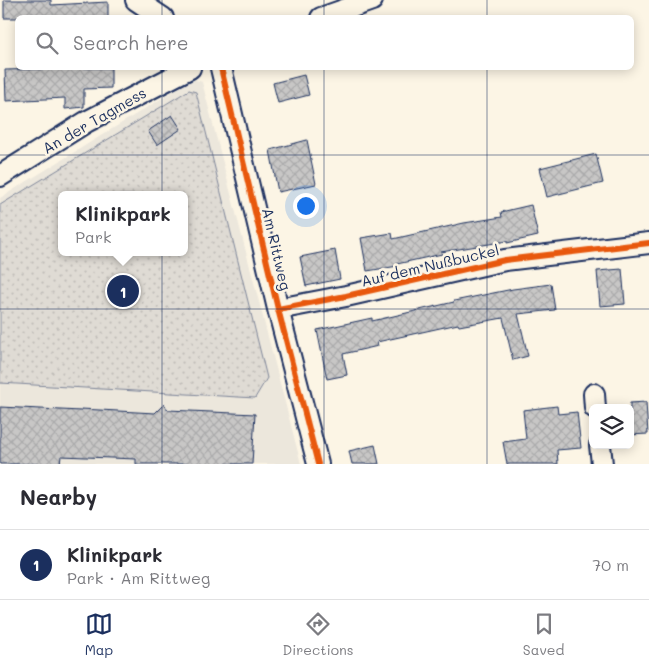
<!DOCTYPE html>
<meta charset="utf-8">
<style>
body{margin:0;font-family:Mali,sans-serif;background:#f7f7f7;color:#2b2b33}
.controls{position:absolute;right:15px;bottom:15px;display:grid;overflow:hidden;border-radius:8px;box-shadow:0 2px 12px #0003}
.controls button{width:45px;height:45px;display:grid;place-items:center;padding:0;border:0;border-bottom:1px solid #e1e1e2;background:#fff;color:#2b2b33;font:25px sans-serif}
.you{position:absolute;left:305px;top:205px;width:18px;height:18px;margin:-12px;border:4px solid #fff;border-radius:50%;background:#1a73e8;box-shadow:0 0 0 8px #1a73e833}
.badge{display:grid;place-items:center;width:32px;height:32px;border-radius:50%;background:#1b2f5e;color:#fff;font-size:16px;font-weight:700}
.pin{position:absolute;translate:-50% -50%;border:2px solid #fff;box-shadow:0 1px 5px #0006}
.popup{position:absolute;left:58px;top:191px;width:130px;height:65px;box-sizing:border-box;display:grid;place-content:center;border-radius:8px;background:#fff;filter:drop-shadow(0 1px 4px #0005);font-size:16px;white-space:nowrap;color:#7c7c81}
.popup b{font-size:19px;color:#2b2b33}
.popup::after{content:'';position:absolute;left:50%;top:100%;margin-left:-10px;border:10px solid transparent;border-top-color:#fff}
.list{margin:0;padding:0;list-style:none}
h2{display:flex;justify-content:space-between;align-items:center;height:65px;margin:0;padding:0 20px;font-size:21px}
h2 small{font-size:16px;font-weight:400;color:#7c7c81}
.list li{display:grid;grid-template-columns:32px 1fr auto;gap:15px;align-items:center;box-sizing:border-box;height:70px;padding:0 20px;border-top:1px solid #e1e1e2}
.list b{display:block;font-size:19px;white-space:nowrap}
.list p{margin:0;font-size:16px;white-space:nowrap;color:#7c7c81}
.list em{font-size:16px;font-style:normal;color:#7c7c81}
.icon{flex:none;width:28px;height:28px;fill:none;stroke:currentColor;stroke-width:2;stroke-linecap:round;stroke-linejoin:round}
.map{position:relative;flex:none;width:649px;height:464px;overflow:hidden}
.search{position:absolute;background:#fff;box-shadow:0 2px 12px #0003;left:15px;right:15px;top:15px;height:55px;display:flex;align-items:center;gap:12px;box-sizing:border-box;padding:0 18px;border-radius:8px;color:#7c7c81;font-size:19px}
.sheet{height:135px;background:#fff}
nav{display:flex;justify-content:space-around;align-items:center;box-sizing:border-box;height:70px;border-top:1px solid #e1e1e2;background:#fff;font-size:14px;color:#7c7c81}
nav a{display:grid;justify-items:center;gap:2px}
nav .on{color:#1b2f5e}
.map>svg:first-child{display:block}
.built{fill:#ece7dc;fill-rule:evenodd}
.park{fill:url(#park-dots);stroke:#7d8599;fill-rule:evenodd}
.building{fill:url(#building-cross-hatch);stroke:#1b2f5e}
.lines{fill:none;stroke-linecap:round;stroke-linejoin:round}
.minor-casing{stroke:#1b2f5e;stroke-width:24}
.minor{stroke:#fcf5e5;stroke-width:20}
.cycleway-casing{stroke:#fcf5e5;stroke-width:9}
.cycleway{stroke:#e8590c;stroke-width:6}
.grid{fill:none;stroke:#1b2f5e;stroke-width:1;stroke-opacity:0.55}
.labels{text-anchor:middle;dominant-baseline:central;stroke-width:5;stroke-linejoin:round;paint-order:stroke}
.street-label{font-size:15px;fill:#1b2f5e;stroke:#fcf5e5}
</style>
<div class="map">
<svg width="649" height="464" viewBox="0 0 649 464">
<defs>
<pattern id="park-dots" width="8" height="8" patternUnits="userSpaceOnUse" patternTransform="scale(1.25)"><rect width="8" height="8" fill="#dfdbd4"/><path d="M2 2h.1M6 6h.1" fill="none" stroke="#bfbcb8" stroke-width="1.8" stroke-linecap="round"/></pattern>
<pattern id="building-cross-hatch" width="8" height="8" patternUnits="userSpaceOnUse" patternTransform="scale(1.25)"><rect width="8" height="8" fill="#c8c7c6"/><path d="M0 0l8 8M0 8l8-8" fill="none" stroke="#ababac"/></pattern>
</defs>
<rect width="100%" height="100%" fill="#fcf5e5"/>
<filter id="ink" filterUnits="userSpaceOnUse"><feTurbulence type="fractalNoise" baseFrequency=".02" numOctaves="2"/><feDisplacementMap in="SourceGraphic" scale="10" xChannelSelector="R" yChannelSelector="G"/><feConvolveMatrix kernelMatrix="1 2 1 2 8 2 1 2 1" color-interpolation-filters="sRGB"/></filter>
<g filter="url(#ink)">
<path class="built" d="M193 79 202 82 301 464H0V198ZM62 195H184V252H62Z"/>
<path class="park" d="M189 90 196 92 267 378 255 398 0 383V205ZM62 195H184V252H62Z"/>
<path class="building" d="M4 0H51V5L108 2V18H4Z
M77 68H111V88L84 89V107L65 109V98L6 101 5 70Z
M304 75 309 95 278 103 273 83Z
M172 115 181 129 157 145 148 131Z
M307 140 316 184 278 192 270 150Z
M596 154 603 183 547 197 540 168Z
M531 205 538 236 507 243V241L441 252 442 254 397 264 398 266 367 271 361 238 392 233 393 239 464 223 502 217 501 212Z
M335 250 340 279 306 286 300 257Z
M622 269 625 304 600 306 597 271Z
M551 284 555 310 518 314 528 356 513 360 503 318 459 326 458 324 377 342 378 346 343 354 347 375 327 379 317 330 372 318V321L454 302V301L513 289Z
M646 402 648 434 630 435V403Z
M164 404 168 410 255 414 252 464H136V459L61 456 60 464H0V407L81 411V409L155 413Z
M557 406 558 414 577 412 581 448 557 450 558 464H507L503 442 526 439 523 410Z
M375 445 379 464H352L349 451Z"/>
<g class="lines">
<defs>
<path id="minor" d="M136 0 163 18
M321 18 372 0
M221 68 278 309 318 464
M0 176 86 122 190 68
M278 309 346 296 505 260 649 243
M594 394 595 408
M600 445 602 464"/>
</defs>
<use href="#minor" class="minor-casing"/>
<use href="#minor" class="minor"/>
<defs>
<path id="cycleway" d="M221 68 278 309 318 464
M278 309 346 296 505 260 649 243"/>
</defs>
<use href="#cycleway" class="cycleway-casing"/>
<use href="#cycleway" class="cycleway"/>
</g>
</g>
<path class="grid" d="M162 0V18M324 0V18M487 0V18M162 68V464M324 68V464M487 68V464M0 155H649M0 309H649"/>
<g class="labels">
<g class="street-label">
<text transform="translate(94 120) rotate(-30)">An der Tagmess</text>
<text transform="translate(277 249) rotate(77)">Am Rittweg</text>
<text transform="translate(430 265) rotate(-13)">Auf dem Nußbuckel</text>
</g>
</g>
</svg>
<div class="controls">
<button><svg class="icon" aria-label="layers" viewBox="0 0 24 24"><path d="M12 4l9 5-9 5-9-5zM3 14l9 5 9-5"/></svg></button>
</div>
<div class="you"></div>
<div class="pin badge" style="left:123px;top:291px">1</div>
<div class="popup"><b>Klinikpark</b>Park</div>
<div class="search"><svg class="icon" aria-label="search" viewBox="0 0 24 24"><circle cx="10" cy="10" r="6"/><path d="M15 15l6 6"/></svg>Search here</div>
</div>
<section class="sheet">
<h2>Nearby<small></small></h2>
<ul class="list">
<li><span class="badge">1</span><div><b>Klinikpark</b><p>Park · Am Rittweg</p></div><em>70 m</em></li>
</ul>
</section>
<nav>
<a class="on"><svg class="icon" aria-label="map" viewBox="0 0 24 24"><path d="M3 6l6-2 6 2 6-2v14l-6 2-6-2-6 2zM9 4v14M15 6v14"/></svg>Map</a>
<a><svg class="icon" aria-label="directions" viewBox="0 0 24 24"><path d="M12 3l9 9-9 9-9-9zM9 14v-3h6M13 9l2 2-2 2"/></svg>Directions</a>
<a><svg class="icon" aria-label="saved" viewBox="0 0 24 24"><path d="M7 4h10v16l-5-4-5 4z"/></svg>Saved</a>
</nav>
